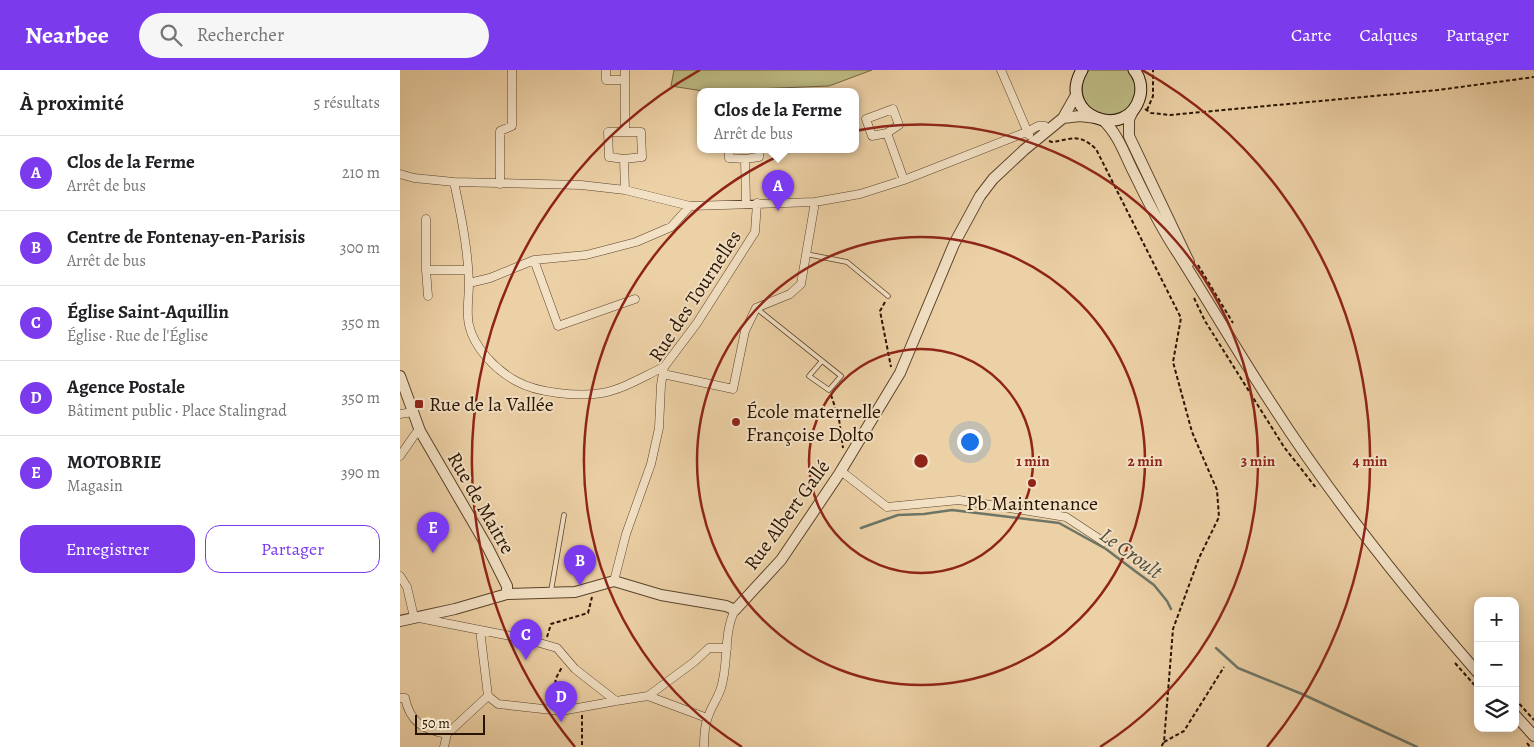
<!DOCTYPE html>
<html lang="fr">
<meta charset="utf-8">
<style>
body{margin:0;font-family:Alegreya,serif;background:#f6f6f6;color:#202124}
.controls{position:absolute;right:15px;bottom:15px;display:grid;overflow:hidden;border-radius:10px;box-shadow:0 2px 12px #0003}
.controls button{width:45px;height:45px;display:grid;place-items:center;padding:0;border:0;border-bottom:1px solid #e0e0e0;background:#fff;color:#202124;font:25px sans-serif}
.scale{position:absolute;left:15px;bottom:12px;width:70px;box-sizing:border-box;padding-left:5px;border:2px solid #291400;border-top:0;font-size:14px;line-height:18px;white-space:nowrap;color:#291400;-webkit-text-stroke:4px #f3e1c5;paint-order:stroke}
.you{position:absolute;left:569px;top:371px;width:18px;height:18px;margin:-12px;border:4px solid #fff;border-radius:50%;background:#1a73e8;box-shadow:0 0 0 8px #1a73e833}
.badge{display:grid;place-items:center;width:32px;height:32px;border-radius:50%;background:#7c3aed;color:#fff;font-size:16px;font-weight:700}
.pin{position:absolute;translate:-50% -41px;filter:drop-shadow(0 1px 2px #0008)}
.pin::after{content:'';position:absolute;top:26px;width:18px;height:15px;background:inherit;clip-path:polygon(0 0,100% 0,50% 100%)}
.popup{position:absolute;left:297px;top:18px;width:162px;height:65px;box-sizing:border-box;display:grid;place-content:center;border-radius:10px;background:#fff;filter:drop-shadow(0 1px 4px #0005);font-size:16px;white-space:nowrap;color:#757577}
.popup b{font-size:19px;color:#202124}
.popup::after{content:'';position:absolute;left:50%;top:100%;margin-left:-10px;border:10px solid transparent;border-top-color:#fff}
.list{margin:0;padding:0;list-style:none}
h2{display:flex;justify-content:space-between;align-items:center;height:65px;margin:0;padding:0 20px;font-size:21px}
h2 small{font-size:16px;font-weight:400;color:#757577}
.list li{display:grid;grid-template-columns:32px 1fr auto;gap:15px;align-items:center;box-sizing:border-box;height:75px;padding:0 20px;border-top:1px solid #e0e0e0}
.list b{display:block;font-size:19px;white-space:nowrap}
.list p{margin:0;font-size:16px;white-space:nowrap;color:#757577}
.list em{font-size:16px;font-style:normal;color:#757577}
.actions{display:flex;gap:10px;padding:15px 20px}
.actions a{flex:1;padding:11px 0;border:1px solid #7c3aed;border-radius:15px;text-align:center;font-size:18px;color:#7c3aed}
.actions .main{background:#7c3aed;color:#fff}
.icon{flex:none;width:28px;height:28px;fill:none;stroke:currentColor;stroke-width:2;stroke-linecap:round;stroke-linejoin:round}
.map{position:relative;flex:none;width:1134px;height:677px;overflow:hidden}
header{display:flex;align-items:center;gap:30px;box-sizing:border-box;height:70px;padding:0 25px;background:#7c3aed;color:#fff}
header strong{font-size:24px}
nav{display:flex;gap:28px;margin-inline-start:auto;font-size:18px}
.search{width:350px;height:45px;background:#f6f6f6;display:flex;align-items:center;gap:12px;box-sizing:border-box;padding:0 18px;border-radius:28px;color:#757577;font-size:19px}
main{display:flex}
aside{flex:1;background:#fff}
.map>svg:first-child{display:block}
.green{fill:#bdba83;stroke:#736742}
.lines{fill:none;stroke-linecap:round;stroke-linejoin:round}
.stream{stroke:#6d7567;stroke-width:2.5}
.service-casing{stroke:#5a432a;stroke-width:5.5}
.minor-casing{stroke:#5a432a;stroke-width:9}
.tertiary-casing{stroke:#5a432a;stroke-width:12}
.secondary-casing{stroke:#291400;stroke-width:13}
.path{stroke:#291400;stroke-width:2;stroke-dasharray:4 2.5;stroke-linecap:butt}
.service{stroke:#f3e1c5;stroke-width:4}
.minor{stroke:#f3e1c5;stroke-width:8}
.tertiary{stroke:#f3e1c5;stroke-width:10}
.secondary{stroke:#f3e1c5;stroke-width:11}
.ring{fill:none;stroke:#8f2418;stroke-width:2.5}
.poi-dot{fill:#8f2418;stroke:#f3e1c5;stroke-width:2}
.labels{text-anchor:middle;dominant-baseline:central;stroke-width:4;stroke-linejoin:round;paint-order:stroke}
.street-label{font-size:20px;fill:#291400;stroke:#f3e1c5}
.poi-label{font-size:20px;fill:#291400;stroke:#f3e1c5;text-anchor:start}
.water-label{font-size:21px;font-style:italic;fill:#514d3c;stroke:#f3e1c5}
.centre{fill:#8f2418;stroke:#f3e1c5;stroke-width:2.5}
.ring-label{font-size:15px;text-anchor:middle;font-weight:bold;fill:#8f2418;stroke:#f3e1c5;stroke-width:4;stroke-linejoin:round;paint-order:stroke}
</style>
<header>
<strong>Nearbee</strong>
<div class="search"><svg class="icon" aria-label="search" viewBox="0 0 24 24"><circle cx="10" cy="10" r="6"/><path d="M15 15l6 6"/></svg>Rechercher</div>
<nav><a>Carte</a><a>Calques</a><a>Partager</a></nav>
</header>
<main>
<aside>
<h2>À proximité<small>5 résultats</small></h2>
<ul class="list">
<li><span class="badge">A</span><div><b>Clos de la Ferme</b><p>Arrêt de bus</p></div><em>210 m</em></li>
<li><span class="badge">B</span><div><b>Centre de Fontenay-en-Parisis</b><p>Arrêt de bus</p></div><em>300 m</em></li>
<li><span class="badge">C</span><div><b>Église Saint-Aquillin</b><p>Église · Rue de l'Église</p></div><em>350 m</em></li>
<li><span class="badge">D</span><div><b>Agence Postale</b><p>Bâtiment public · Place Stalingrad</p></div><em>350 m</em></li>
<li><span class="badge">E</span><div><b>MOTOBRIE</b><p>Magasin</p></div><em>390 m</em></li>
</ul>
<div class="actions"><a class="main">Enregistrer</a><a>Partager</a></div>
</aside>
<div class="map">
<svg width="1134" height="677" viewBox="0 0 1134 677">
<rect width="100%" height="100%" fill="#edd1a6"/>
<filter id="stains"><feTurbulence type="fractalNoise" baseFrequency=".004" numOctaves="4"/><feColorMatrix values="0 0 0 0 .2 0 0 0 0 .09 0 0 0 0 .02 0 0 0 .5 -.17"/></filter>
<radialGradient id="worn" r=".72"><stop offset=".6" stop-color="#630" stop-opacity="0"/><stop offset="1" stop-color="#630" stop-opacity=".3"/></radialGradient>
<path class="green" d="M274 0H472L429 16 303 21 271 16Z
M689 0H729C731 4 735 9 736 14 742 47 691 57 683 25 681 16 683 7 689 0Z"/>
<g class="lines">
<path class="stream" d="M461 458 498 445 524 444 552 440 659 453 706 479 735 501 754 515 767 531 771 539
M816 578 838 598 902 624 1017 677"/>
<defs>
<path id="service" d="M406 184 447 192 488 226
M356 238 441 306 429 320 409 306 422 291
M151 521 164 445"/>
<path id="minor" d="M206 0V10H225
M225 0V62H241L242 87 224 89 225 120
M601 0 629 65
M487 63 472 66 466 49 493 39 499 55 487 63 504 110
M625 63 638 56H645L648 59
M329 80V88L345 89 359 87V80
M224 89 209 87 208 62H225
M345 89 346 133
M0 104 14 108 54 112 181 115 225 120 290 136 415 132 460 124 504 110 624 63
M54 112C61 145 68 179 69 213 69 227 66 242 69 255 74 278 96 300 116 311 137 323 178 327 202 323 224 319 244 306 264 297
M100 114V61L112 56V0
M26 149V200
M134 190 158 256 235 229
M69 213 90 208 134 190 186 185 236 172 271 157 290 136
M28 226 26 200H68
M263 304 333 319 345 261 356 238 390 224 401 214 415 132
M0 344 13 342
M0 386 16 363 20 361
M441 401 487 437 559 430 666 447 704 472
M0 506 7 517 14 547 126 569 157 578 175 599 216 631
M214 511 226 464 251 394 259 358 261 315 264 297 297 253 355 162 357 133
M88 626 98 634 161 641 216 631 248 626 307 648
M248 626 294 592 309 578H327
M0 628H5C10 652 23 660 47 664
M44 677 47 664 88 626 80 560
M304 677C304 667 304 656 308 647 311 637 318 628 321 618 329 593 323 563 335 540"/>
<path id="tertiary" d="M734 39 729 49V66L789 192
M663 48 680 46 696 48
M703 50C719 65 725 86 735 105 748 132 762 160 779 185 810 234 839 284 871 333 932 428 1003 517 1078 603
M0 306 20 361 88 478 107 516V524
M0 551 55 539 107 524 175 522 214 511 261 525 326 536 335 540 381 490 439 404 500 303 554 174 580 126 593 109 624 80 663 48 676 25
M1115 645 1134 666"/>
<path id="secondary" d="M682 0C655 46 728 73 740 26 742 17 740 7 734 0"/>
</defs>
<use href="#service" class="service-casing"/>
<use href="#minor" class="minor-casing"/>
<use href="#tertiary" class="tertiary-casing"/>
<use href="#secondary" class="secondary-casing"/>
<path class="path" d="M745 39 751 43 770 45 1038 20 1134 7
M747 40 753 26V0
M649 71 652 72C672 69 679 63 696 79L781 248 773 292 792 362 817 420 819 447 799 488 773 559 764 672 761 677
M798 195 833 253
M794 228 805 251 884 377 917 419
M485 232 480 241 491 297
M431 325 439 349 443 378
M147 567 151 554 188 543 192 527
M1055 593 1078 619
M1115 629 1134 650
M152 633 156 608 162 597
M182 645V677
M764 672 784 661 824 597
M1127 673 1130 677"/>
<use href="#service" class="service"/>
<use href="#minor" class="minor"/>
<use href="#tertiary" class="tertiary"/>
<use href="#secondary" class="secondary"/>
</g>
<g class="ring">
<circle cx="521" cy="391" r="112"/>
<circle cx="521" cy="391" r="224"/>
<path d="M342 677A337 337 0 1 1 700 677"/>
<path d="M175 677A449 449 0 0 1 300 0M742 0A449 449 0 0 1 867 677"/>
</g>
<g class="poi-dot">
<rect x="14" y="329" width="10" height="10" rx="2.5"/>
<circle cx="336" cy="352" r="5"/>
<circle cx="632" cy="413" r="5"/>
</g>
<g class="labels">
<g class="street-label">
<text transform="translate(295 226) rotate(-57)">Rue des Tournelles</text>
<text transform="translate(81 433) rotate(60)">Rue de Maitre</text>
<text transform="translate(387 445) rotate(-54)">Rue Albert Gallé</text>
</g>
<g class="poi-label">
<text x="29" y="334">Rue de la Vallée</text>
<text x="346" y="341">École maternelle<tspan x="346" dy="23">Françoise Dolto</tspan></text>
<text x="632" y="433" text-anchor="middle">Pb Maintenance</text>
</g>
<g class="water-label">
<text transform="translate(731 483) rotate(36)">Le Croult</text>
</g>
</g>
<circle cx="521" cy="391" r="8" class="centre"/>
<g class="ring-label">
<text x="633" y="396">1 min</text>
<text x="745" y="396">2 min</text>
<text x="858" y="396">3 min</text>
<text x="970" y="396">4 min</text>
</g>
<rect width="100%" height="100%" filter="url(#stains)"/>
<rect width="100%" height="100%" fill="url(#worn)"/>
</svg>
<div class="controls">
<button>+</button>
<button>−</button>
<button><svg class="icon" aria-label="layers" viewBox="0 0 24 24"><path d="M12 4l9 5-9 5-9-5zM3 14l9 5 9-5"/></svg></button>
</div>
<div class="scale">50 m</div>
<div class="you"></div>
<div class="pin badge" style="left:378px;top:141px">A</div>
<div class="popup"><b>Clos de la Ferme</b>Arrêt de bus</div>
<div class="pin badge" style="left:180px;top:516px">B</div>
<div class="pin badge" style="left:126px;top:590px">C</div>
<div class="pin badge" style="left:161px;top:652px">D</div>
<div class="pin badge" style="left:33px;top:483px">E</div>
</div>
</main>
